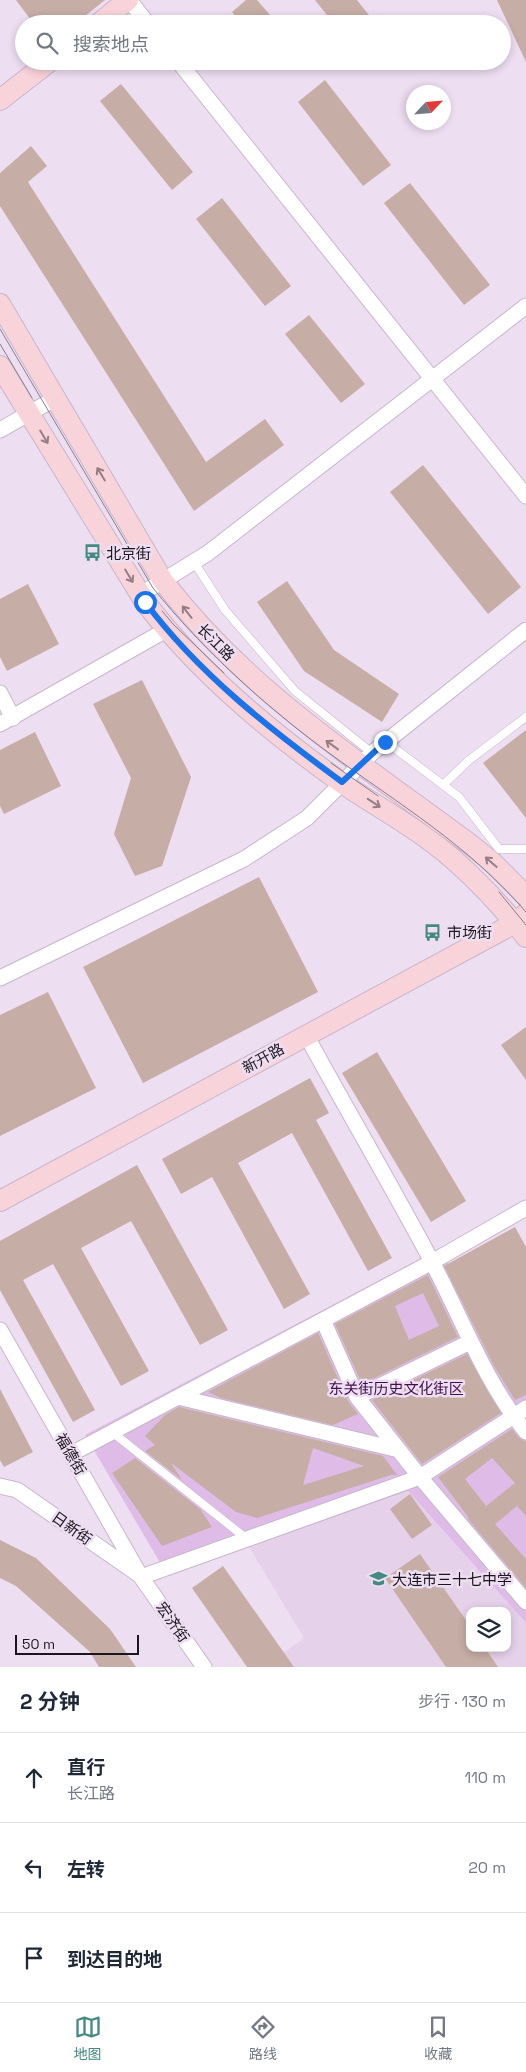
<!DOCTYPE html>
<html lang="zh">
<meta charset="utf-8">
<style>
body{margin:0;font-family:"Space Grotesk","Noto Sans SC",sans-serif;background:#f6f6f7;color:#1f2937}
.controls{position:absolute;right:15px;bottom:15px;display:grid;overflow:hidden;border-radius:10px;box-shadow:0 2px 8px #0003}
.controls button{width:45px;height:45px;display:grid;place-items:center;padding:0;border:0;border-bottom:1px solid #e0e1e3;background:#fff;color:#1f2937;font:25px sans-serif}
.compass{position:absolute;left:406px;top:85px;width:45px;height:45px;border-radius:50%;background:#fff;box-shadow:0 2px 8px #0003;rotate:64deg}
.scale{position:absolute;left:15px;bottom:12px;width:124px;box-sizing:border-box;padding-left:5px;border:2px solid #1b161d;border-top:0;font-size:14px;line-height:18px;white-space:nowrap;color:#1b161d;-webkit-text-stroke:4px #eddef1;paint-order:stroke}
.stop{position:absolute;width:15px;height:15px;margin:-11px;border:4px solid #1a73e8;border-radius:50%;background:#fff}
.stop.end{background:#1a73e8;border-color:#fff;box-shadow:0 1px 5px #0008}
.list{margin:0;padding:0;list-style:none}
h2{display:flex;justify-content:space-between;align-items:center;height:65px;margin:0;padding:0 20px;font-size:21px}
h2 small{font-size:16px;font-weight:400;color:#747a83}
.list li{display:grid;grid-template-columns:32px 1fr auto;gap:15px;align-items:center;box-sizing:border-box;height:90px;padding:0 20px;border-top:1px solid #e0e1e3}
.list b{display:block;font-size:19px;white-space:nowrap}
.list p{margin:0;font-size:16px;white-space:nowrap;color:#747a83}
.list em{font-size:16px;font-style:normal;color:#747a83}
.icon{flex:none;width:28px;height:28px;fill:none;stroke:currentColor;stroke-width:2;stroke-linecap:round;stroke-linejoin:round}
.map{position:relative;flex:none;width:526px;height:1667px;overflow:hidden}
.search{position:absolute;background:#fff;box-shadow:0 2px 8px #0003;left:15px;right:15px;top:15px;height:55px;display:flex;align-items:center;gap:12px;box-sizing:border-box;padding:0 18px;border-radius:28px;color:#747a83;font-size:19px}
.sheet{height:335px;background:#fff}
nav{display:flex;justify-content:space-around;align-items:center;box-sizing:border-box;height:70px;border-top:1px solid #e0e1e3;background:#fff;font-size:14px;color:#747a83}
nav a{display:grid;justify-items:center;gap:2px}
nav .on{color:#438a82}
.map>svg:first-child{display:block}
.built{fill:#e5d1ea;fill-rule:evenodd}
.green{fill:#debce7}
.building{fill:#c6ada6;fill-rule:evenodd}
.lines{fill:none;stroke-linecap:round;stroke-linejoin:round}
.lane-casing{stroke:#c6b7ca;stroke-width:9}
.street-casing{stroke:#c6b7ca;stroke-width:17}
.secondary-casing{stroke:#c6b7ca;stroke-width:22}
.lane{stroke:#fff;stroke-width:8}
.street{stroke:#fff;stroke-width:15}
.secondary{stroke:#f9d3da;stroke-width:20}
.tram{stroke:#887d8b;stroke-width:1}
.oneway{stroke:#957e85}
.route{stroke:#1a73e8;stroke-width:6}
.labels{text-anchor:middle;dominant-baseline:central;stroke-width:5;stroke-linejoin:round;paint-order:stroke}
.poi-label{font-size:15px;fill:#1b161d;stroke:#eddef1;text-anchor:start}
.street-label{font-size:15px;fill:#1b161d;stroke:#eddef1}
.park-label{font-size:15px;fill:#400f4c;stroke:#eddef1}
</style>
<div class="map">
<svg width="526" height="1667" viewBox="0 0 526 1667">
<rect width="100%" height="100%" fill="#eddef1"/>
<path class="built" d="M408 1491 526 1623V1667H264L304 1638 249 1547ZM470 1611H507V1648H470Z"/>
<path class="green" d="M441 1248 514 1395 526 1390V1623L408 1491 168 1576 85 1435Z"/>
<path class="building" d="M16 0H105L75 24H34Z
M246 0H257L278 24H242L232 12Z
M315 0H357L376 24H334Z
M497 0H526V62Z
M325 80 391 165 363 186 298 102Z
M121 84 193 172 172 190 100 101Z
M31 146 47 166 28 182 206 462 265 419 284 445 194 511 0 206V173Z
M410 183 490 285 464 305 384 203Z
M222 198 291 286 265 306 196 219Z
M309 315 365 384 341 403 285 334Z
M423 465 521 587 488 614 390 492Z
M287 581 334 650 399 694 382 722 304 671 257 602Z
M28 584 59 644 7 671 0 657V599Z
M142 680 191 777 162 866 135 876 114 834 131 778 93 704Z
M526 730V818L483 763Z
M35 732 61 786 4 814 0 806V750Z
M259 877 318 992 143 1083 83 967Z
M48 992 96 1088 0 1136V1015Z
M526 1027V1080L501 1045Z
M377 1052 466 1201 431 1222 342 1073Z
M310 1078 329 1113 316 1120 392 1258 368 1271 292 1133 238 1163 310 1294 284 1309 212 1177 181 1194 162 1159Z
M137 1165 228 1330 200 1345 131 1221 81 1248 149 1371 121 1386 53 1264 23 1280 95 1410 73 1422 0 1290V1241Z
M515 1227 526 1247V1395L515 1400 494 1366 444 1266Z
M428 1275 458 1337 362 1384 335 1324ZM423 1293 439 1326 409 1340 395 1306Z
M318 1333 348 1401 358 1414 333 1425 221 1398 208 1392Z
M467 1354 501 1413 422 1464 372 1400Z
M0 1389 33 1452 4 1467 0 1460Z
M179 1407 383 1456 397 1475H391L257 1518 236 1512 171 1463 182 1480 145 1451 155 1445 145 1436 165 1415ZM313 1448 364 1466 303 1485Z
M512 1429 519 1438 526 1442V1516L517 1506 495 1524 526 1559V1588L468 1519 469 1518 438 1477ZM492 1458 515 1483 486 1506 465 1479Z
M135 1458 200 1509 212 1527 162 1546 112 1473Z
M410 1494 432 1525 412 1539 390 1509Z
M0 1540 36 1558 110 1629 136 1667H99L90 1652 16 1586 0 1578Z
M420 1554 470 1626V1648H485L498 1667H446L385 1578Z
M223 1566 294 1667H247L192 1588Z"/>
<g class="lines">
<defs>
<path id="lane" d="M194 562 225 610 295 691 372 753
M385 741 459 797 499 849H526
M443 785 468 761 526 717
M112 1432 247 1539"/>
<path id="street" d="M129 0 148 24
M178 61 526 496
M0 430 56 398
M140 595 208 553 526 306
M0 693 13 718
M0 724 166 630
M0 978 244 859 307 818 372 753 526 630
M306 1035C347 1110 391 1185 431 1260 462 1318 484 1381 526 1432
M323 1320 357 1397 420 1477 526 1602
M0 1330 141 1577 204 1667
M178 1397 399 1450
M357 1397 470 1342
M71 1454 432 1262 526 1208
M0 1486 17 1490 138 1574
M141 1577 420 1477 526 1408"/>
<path id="secondary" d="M98 24 128 0
M0 100 50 61
M0 304 163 581C248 692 361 763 471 845L492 862 526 896
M0 366 145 602C198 672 270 732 342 783 379 808 420 830 454 860 480 883 505 910 526 937
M0 1201 515 923 526 914"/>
</defs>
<use href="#lane" class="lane-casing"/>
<use href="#street" class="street-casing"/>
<use href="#secondary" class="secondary-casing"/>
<use href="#lane" class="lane"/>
<use href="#street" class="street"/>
<use href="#secondary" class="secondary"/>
<path class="tram" d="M0 329 153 588C203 650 265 706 329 753 400 805 467 844 526 912
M0 344 32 398
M162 611 174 625 224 673
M331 763 378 796
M499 892 526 925"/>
</g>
<defs><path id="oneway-shaft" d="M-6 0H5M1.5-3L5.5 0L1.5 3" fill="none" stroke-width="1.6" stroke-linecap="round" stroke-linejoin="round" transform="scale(1.25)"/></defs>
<g class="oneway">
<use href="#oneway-shaft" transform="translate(44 437) rotate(59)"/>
<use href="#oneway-shaft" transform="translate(101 474) rotate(-121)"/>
<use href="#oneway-shaft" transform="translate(129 576) rotate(59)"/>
<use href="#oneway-shaft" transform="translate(187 612) rotate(-128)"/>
<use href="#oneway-shaft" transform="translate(332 745) rotate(-144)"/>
<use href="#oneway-shaft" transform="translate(374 803) rotate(33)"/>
<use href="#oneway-shaft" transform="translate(491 862) rotate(-139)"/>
</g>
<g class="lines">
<path class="route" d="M145 602C199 674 270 729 342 782L385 742"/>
</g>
<defs>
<symbol id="bus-bare" viewBox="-9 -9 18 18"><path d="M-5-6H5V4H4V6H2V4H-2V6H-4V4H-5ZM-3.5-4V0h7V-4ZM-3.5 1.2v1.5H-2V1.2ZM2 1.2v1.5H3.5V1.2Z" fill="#438a82" stroke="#eddef1" stroke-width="2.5" paint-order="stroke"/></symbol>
<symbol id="school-bare" viewBox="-9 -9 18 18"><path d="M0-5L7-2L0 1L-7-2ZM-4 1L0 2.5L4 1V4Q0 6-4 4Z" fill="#438a82" stroke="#eddef1" stroke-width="2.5" paint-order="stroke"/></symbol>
</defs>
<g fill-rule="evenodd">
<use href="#bus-bare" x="80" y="540" width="25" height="25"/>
<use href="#bus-bare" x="420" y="920" width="25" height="25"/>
<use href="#school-bare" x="366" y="1566" width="25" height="25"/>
</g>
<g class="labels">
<g class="poi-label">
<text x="106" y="553">北京街</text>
<text x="447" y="932">市场街</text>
<text x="392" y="1579">大连市三十七中学</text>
</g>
<g class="street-label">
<text transform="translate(216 642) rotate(45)">长江路</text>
<text transform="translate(263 1058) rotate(-29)">新开路</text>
<text transform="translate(71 1454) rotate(60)">福德街</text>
<text transform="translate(72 1528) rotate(35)">日新街</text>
<text transform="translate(173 1622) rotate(55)">宏济街</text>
</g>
<g class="park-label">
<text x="396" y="1388">东关街历史文化街区</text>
</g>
</g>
</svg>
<div class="controls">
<button><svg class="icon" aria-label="layers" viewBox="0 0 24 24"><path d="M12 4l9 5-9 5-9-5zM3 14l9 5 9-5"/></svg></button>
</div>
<svg class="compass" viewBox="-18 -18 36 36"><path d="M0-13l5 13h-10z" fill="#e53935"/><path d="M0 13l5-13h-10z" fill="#747a83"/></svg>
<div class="scale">50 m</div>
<div class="stop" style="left:145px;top:602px"></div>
<div class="stop end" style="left:385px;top:742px"></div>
<div class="search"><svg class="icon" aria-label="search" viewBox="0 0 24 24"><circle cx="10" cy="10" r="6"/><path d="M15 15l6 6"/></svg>搜索地点</div>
</div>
<section class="sheet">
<h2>2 分钟<small>步行 · 130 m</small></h2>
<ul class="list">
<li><svg class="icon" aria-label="ahead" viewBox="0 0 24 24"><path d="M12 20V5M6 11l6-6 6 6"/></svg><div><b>直行</b><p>长江路</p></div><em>110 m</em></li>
<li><svg class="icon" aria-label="left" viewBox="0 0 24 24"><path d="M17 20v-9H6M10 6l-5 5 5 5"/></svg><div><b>左转</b></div><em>20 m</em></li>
<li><svg class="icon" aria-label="arrive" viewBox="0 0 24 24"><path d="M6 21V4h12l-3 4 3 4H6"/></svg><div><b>到达目的地</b></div></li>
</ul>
</section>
<nav>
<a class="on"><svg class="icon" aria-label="map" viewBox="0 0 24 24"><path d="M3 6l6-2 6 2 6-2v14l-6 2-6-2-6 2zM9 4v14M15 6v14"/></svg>地图</a>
<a><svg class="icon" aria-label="directions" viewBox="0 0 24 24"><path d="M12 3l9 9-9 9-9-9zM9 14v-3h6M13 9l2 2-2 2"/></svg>路线</a>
<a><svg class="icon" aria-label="saved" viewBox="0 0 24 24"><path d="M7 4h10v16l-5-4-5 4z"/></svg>收藏</a>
</nav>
